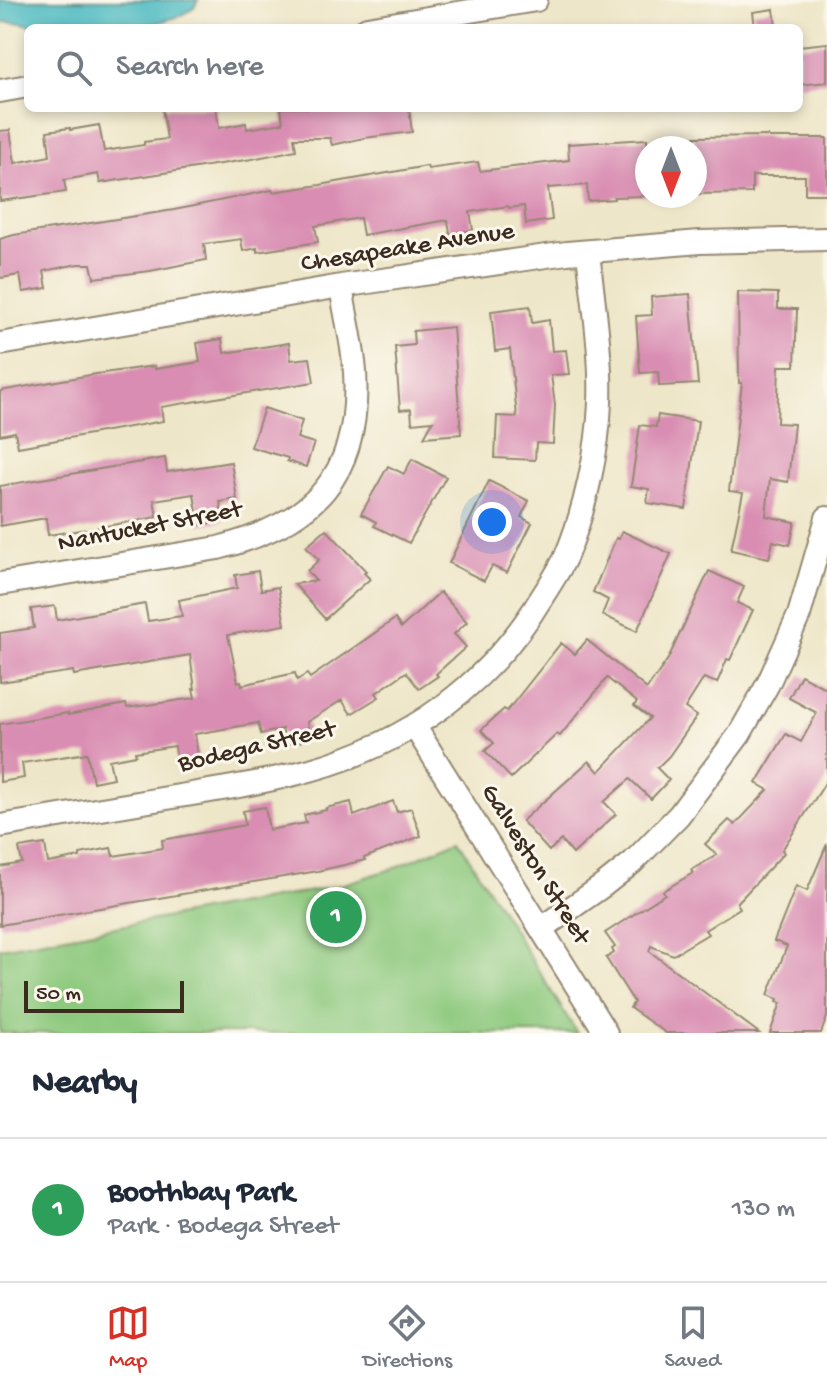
<!DOCTYPE html>
<meta charset="utf-8">
<style>
body{margin:0;font-family:"Gochi Hand",sans-serif;background:#f6f6f7;color:#1f2937}
.compass{position:absolute;left:635px;top:136px;width:72px;height:72px;border-radius:50%;background:#fff;box-shadow:0 4px 12px #0003;rotate:180deg}
.scale{position:absolute;left:24px;bottom:20px;width:160px;box-sizing:border-box;padding-left:8px;border:4px solid #3b2a1e;border-top:0;font-size:22px;line-height:28px;white-space:nowrap;color:#3b2a1e;-webkit-text-stroke:6px #fbf7ec;paint-order:stroke}
.you{position:absolute;left:492px;top:522px;width:28px;height:28px;margin:-20px;border:6px solid #fff;border-radius:50%;background:#1a73e8;box-shadow:0 0 0 12px #1a73e833}
.badge{display:grid;place-items:center;width:52px;height:52px;border-radius:50%;background:#d93025;color:#fff;font-size:26px;font-weight:700}
.pin{position:absolute;translate:-50% -50%;border:4px solid #fff;box-shadow:0 2px 8px #0006}
.list{margin:0;padding:0;list-style:none}
h2{display:flex;justify-content:space-between;align-items:center;height:104px;margin:0;padding:0 32px;font-size:34px}
h2 small{font-size:26px;font-weight:400;color:#747a83}
.list li{display:grid;grid-template-columns:52px 1fr auto;gap:24px;align-items:center;box-sizing:border-box;height:144px;padding:0 32px;border-top:2px solid #e0e1e3}
.list b{display:block;font-size:30px;white-space:nowrap}
.list p{margin:0;font-size:26px;white-space:nowrap;color:#747a83}
.list em{font-size:26px;font-style:normal;color:#747a83}
.icon{flex:none;width:44px;height:44px;fill:none;stroke:currentColor;stroke-width:2;stroke-linecap:round;stroke-linejoin:round}
.map{position:relative;flex:none;width:827px;height:1033px;overflow:hidden}
.search{position:absolute;background:#fff;box-shadow:0 4px 12px #0003;left:24px;right:24px;top:24px;height:88px;display:flex;align-items:center;gap:20px;box-sizing:border-box;padding:0 28px;border-radius:12px;color:#747a83;font-size:30px}
.sheet{height:248px;background:#fff}
nav{display:flex;justify-content:space-around;align-items:center;box-sizing:border-box;height:112px;border-top:2px solid #e0e1e3;background:#fff;font-size:22px;color:#747a83}
nav a{display:grid;justify-items:center;gap:4px}
nav .on{color:#d93025}
.map>svg:first-child{display:block}
.green{fill:#8dc97e;stroke:#647a4e;stroke-width:2}
.water{fill:#4bbac1;stroke:#437270;stroke-width:2}
.building{fill:#d98db2}
.lines{fill:none;stroke-linecap:round;stroke-linejoin:round}
.minor-casing{stroke:#948873;stroke-width:26}
.minor{stroke:#fff;stroke-width:22}
.labels{text-anchor:middle;dominant-baseline:central;stroke-width:6;stroke-linejoin:round;paint-order:stroke}
.street-label{font-size:26px;fill:#3b2a1e;stroke:#fbf7ec}
</style>
<div class="map">
<svg width="827" height="1033" viewBox="0 0 827 1033">
<rect width="100%" height="100%" fill="#fbf7ec"/>
<filter id="ink" filterUnits="userSpaceOnUse"><feTurbulence type="fractalNoise" baseFrequency=".0125" numOctaves="2"/><feDisplacementMap in="SourceGraphic" scale="16" xChannelSelector="R" yChannelSelector="G"/><feConvolveMatrix kernelMatrix="1 2 1 2 8 2 1 2 1" color-interpolation-filters="sRGB"/></filter>
<filter id="wash" filterUnits="userSpaceOnUse"><feTurbulence type="fractalNoise" baseFrequency=".006" numOctaves="4" result="noise"/><feDisplacementMap in="SourceGraphic" scale="32" xChannelSelector="R" yChannelSelector="G"/><feGaussianBlur stdDeviation="1.8" result="paint"/><feColorMatrix in="noise" values="0 0 0 0 0 0 0 0 0 0 0 0 0 0 0 0 0 1.4 0 .05"/><feComposite in="paint" operator="in"/></filter>
<g filter="url(#wash)">
<rect width="100%" height="100%" fill="#eee6c8"/>
<path class="green" d="M458 840 577 1033H0V948L334 887 392 869Z"/>
<path class="water" d="M0 0H198L194 8 180 16 156 23 113 28H39L22 23 0 22Z"/>
<g id="blocks">
<path class="building" d="M774 9 776 28H755L753 12Z
M827 43V82L799 85V46Z
M162 108H216L219 128 246 123 247 129 283 123 281 108H409L412 132 364 138 332 145 330 138H294L296 150 252 159 100 183 98 174 64 180 66 192 0 201V131L10 130 15 163 50 156 47 131 70 128V130L99 125 104 151 144 145V142L167 139Z
M768 136 769 138H827V194H805V176H752V193L695 194V137Z
M647 139V196L614 197V199L588 201 587 185 548 188 552 220 526 224 524 206 509 208 508 206 470 212 473 230 450 234 448 220 363 235 360 218 315 226 318 242 257 252V248L243 251 241 239 204 244 206 260 150 271 94 278 91 264H78L44 271 47 288 23 292 20 275 0 278V239L14 235 174 210 272 190 273 192 320 185 427 166 428 169 478 162 480 171 569 160 568 144Z
M738 292 778 293V309H797L795 366H779L777 423 794 424 788 482 770 479 766 516 795 522 790 545 773 541 769 558 731 550 743 493 729 491 742 383H739Z
M690 294 698 384 659 386 658 372 640 373 636 316 652 315 651 297Z
M530 306 532 323 549 320 552 351 566 350 569 374 551 375 555 405 553 444 536 443 535 460 495 458 497 416 517 417 510 349 495 351 491 311Z
M453 327 461 434 424 437 433 421 412 423 411 409 400 410 395 347 414 345 413 331Z
M222 339 224 353 289 343 291 360 310 358 314 382 161 407 163 421 18 447 15 432 0 435V391L96 374 155 366V369L200 362 197 343Z
M264 408 302 421 297 438 314 443 306 467 287 461 288 458 251 447Z
M658 415 698 421 686 509 647 503 649 489 631 486 640 425 656 427Z
M165 458 167 472 231 462 237 499 220 502 223 521 199 525 194 494 154 500 157 517 95 528 48 535 46 518 0 526V486Z
M412 459 446 477 409 543 374 526 376 522 361 514 388 466 404 474Z
M489 481 529 501 521 517 532 523 507 573 492 566 484 581 449 563Z
M326 529 366 571 364 573 370 579 325 619 294 584 316 581 307 571 319 560 306 546Z
M622 531 671 554 637 631 602 615 608 600 593 592 616 538 619 539Z
M258 571 261 590 278 587 285 625 228 635 238 682 241 681 242 685 295 673 297 680 307 674 310 678 395 619 401 628 440 592 467 622 454 634 466 647 436 674 438 676 419 689 406 672 376 693 379 697 351 714 342 700 307 722 310 739 286 745 282 729 261 734 258 723 195 734 199 763 177 766 175 746 135 752 136 755 109 760 113 778 93 782 87 753 22 763 24 778 0 782V724L68 713V715L126 704 127 708 195 698 193 689H195L190 655 74 675 73 671 0 682V633L34 628 31 609 55 606 57 620 145 604 148 621 182 616 179 600 237 588 235 575Z
M709 571 744 587 737 603 753 610 730 660 727 659 717 683 704 678 685 708 697 716 669 756 657 768 669 780 651 799 630 779 604 802 616 814 573 854 561 840 549 851 522 821 589 761 599 772 650 718 634 706 637 702 607 678 560 736 557 734 511 778 485 751 494 743 481 730 504 709 507 711 561 643 575 654 587 640 647 689 668 659Z
M801 675 827 689V779L822 788 782 850 784 853 737 903 740 908 705 930 708 934 673 955 651 946 649 951 759 1033H666L630 1008 634 1002 606 958 614 953 612 949 615 947 605 933 665 894 663 891 693 873 691 870 717 855 705 844 729 820 735 825 768 790 756 783 786 734 801 742 817 713 789 698Z
M393 801 397 812 411 808 421 836 364 858 365 860 318 871 0 925V867L22 863 19 848 45 844 48 863 80 857V854L111 848 113 856 163 848 162 840 245 825 243 811 265 807 269 830 306 823 304 815 326 810V808L351 802 354 816Z
M827 844V1017L821 1033H770L781 1003 777 1002 778 999 768 995 787 946 774 941 796 886 807 891Z"/>
</g>
</g>
<g filter="url(#ink)">
<use href="#blocks" fill-opacity="0" stroke="#948873" stroke-width="2"/>
<g class="lines">
<defs>
<path id="minor" d="M367 28 536 0
M0 91 28 86
M0 344 341 286 567 253 700 242 827 239
M0 584 218 548C315 523 361 475 355 372 353 344 345 314 341 286
M415 727 606 1033
M0 826C60 816 119 806 179 796 223 789 267 782 310 770 408 743 489 685 542 597 550 584 560 570 566 556 585 511 598 451 600 403 602 353 593 301 588 252
M541 929 604 885 633 862 679 815 739 735 768 684 799 615 827 518"/>
</defs>
<use href="#minor" class="minor-casing"/>
<use href="#minor" class="minor"/>
</g>
</g>
<g class="labels">
<g class="street-label">
<text transform="translate(408 249) rotate(-9)">Chesapeake Avenue</text>
<text transform="translate(150 528) rotate(-11)">Nantucket Street</text>
<text transform="translate(257 748) rotate(-13)">Bodega Street</text>
<text transform="translate(534 865) rotate(58)">Galveston Street</text>
</g>
</g>
</svg>
<svg class="compass" viewBox="-18 -18 36 36"><path d="M0-13l5 13h-10z" fill="#e53935"/><path d="M0 13l5-13h-10z" fill="#747a83"/></svg>
<div class="scale">50 m</div>
<div class="you"></div>
<div class="pin badge" style="left:336px;top:917px;background:#2e9e5b">1</div>
<div class="search"><svg class="icon" aria-label="search" viewBox="0 0 24 24"><circle cx="10" cy="10" r="6"/><path d="M15 15l6 6"/></svg>Search here</div>
</div>
<section class="sheet">
<h2>Nearby<small></small></h2>
<ul class="list">
<li><span class="badge" style="background:#2e9e5b">1</span><div><b>Boothbay Park</b><p>Park · Bodega Street</p></div><em>130 m</em></li>
</ul>
</section>
<nav>
<a class="on"><svg class="icon" aria-label="map" viewBox="0 0 24 24"><path d="M3 6l6-2 6 2 6-2v14l-6 2-6-2-6 2zM9 4v14M15 6v14"/></svg>Map</a>
<a><svg class="icon" aria-label="directions" viewBox="0 0 24 24"><path d="M12 3l9 9-9 9-9-9zM9 14v-3h6M13 9l2 2-2 2"/></svg>Directions</a>
<a><svg class="icon" aria-label="saved" viewBox="0 0 24 24"><path d="M7 4h10v16l-5-4-5 4z"/></svg>Saved</a>
</nav>
